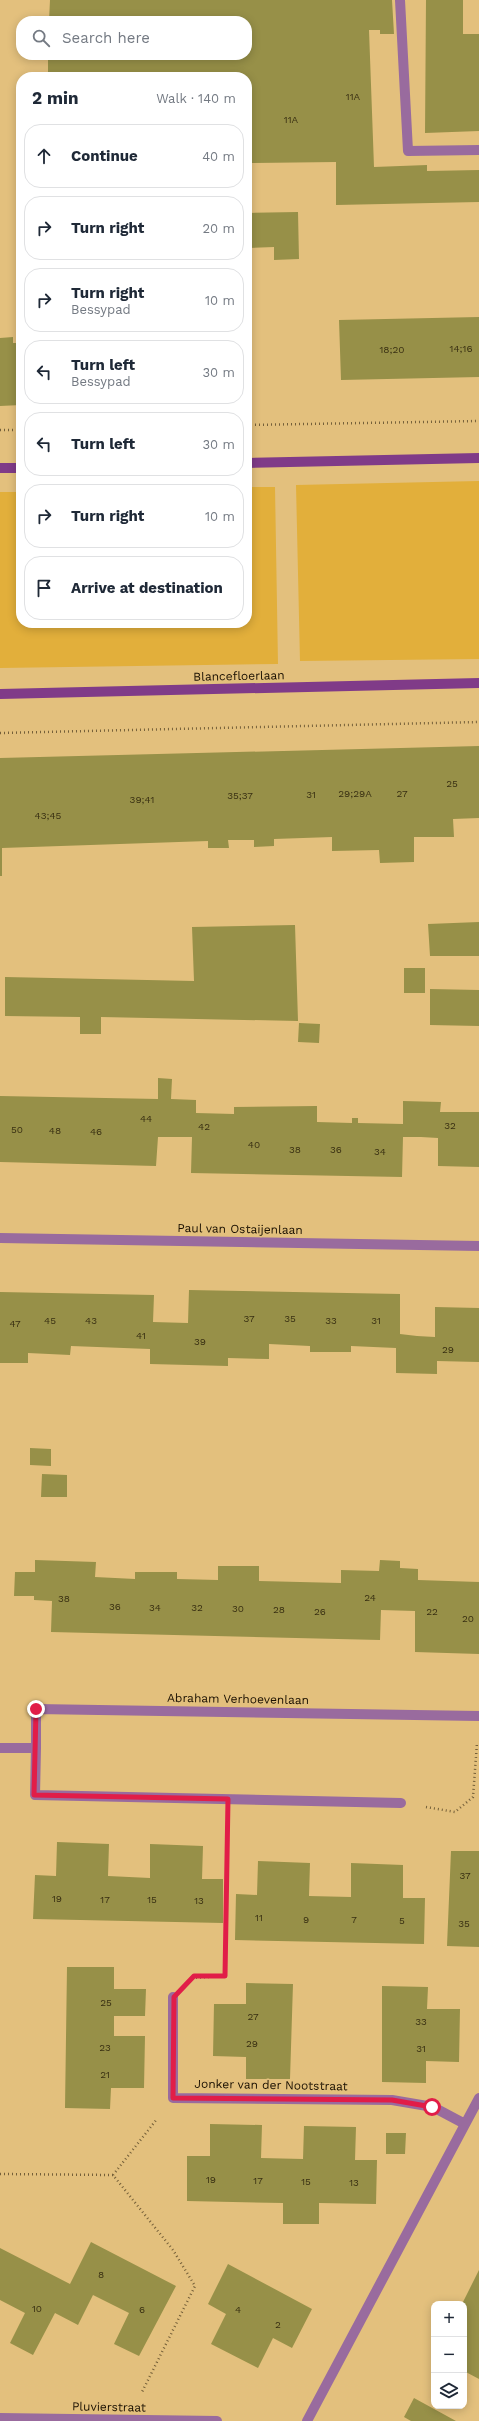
<!DOCTYPE html>
<meta charset="utf-8">
<style>
body{margin:0;font-family:"Work Sans",sans-serif;background:#f2f2f3;color:#1f2937}
.controls{position:absolute;right:12px;bottom:12px;display:grid;overflow:hidden;border-radius:8px;box-shadow:0 2px 10px #0003}
.controls button{width:36px;height:36px;display:grid;place-items:center;padding:0;border:0;border-bottom:1px solid #e0e1e3;background:#fff;color:#1f2937;font:20px sans-serif}
.stop{position:absolute;width:12px;height:12px;margin:-9px;border:3px solid #e11d48;border-radius:50%;background:#fff}
.stop.end{background:#e11d48;border-color:#fff;box-shadow:0 1px 4px #0008}
.list{margin:0;padding:0;list-style:none}
h2{display:flex;justify-content:space-between;align-items:center;height:52px;margin:0;padding:0 16px;font-size:17px}
h2 small{font-size:13px;font-weight:400;color:#747a83}
.list li{display:grid;grid-template-columns:26px 1fr auto;gap:12px;align-items:center;box-sizing:border-box;height:64px;margin:0 8px 8px;padding:0 8px;border:1px solid #e0e1e3;border-radius:16px}
.list b{display:block;font-size:15px;white-space:nowrap}
.list p{margin:0;font-size:13px;white-space:nowrap;color:#747a83}
.list em{font-size:13px;font-style:normal;color:#747a83}
.icon{flex:none;width:22px;height:22px;fill:none;stroke:currentColor;stroke-width:2;stroke-linecap:round;stroke-linejoin:round}
.map{position:relative;flex:none;width:479px;height:2421px;overflow:hidden}
.search{position:absolute;background:#fff;box-shadow:0 2px 10px #0003;left:16px;top:16px;width:236px;height:44px;display:flex;align-items:center;gap:10px;box-sizing:border-box;padding:0 14px;border-radius:16px;color:#747a83;font-size:15px}
.panel{position:absolute;background:#fff;box-shadow:0 2px 10px #0003;left:16px;top:72px;width:236px;height:556px;border-radius:16px}
.map>svg:first-child{display:block}
.green{fill:#e2af3b}
.building{fill:#979048}
.lines{fill:none;stroke-linecap:round;stroke-linejoin:round}
.path{stroke:#745f39;stroke-width:2.5;stroke-dasharray:1 3;stroke-linecap:butt}
.lane{stroke:#996b9e;stroke-width:10}
.street{stroke:#996b9e;stroke-width:10}
.secondary{stroke:#803b88;stroke-width:10}
.route{stroke:#e11d48;stroke-width:5}
.labels{text-anchor:middle;dominant-baseline:central;stroke-width:3;stroke-linejoin:round;paint-order:stroke}
.number-label{font-size:10px;fill:#382f12}
.street-label{font-size:12px;fill:#190f00;stroke:#e3c07d}
</style>
<div class="map">
<svg width="479" height="2421" viewBox="0 0 479 2421">
<rect width="100%" height="100%" fill="#e3c07d"/>
<path class="green" d="M479 481V659L300 661 296 485Z
M247 487H275L278 664 0 668V492H21V623H247Z"/>
<path class="building" d="M50 0H392L394 34H380V30H369L374 167 427 165V171L479 170V202L336 205V162L247 163V77H48V55H247V21H49Z
M426 0H463V34H479V131L425 133Z
M298 212 299 259 274 260V247L247 248V213Z
M479 317V377L341 380 339 320Z
M13 337V343H21V405L0 406V338Z
M479 746V818L453 819 454 837H414V862L380 863 379 850 332 851V837L274 839V846L254 847V840H228L229 848H208V841L2 848V876H0V758Z
M479 922V956H430L428 924Z
M295 925 298 1021 101 1017V1034H80V1017L5 1016V977L194 981 192 927Z
M404 968H425V993H404Z
M430 989 479 990V1026L430 1025Z
M299 1023 320 1024 319 1043 298 1042Z
M158 1078 172 1079 171 1099 196 1100V1113L234 1114V1107L317 1106V1122L352 1123V1118H358V1123L403 1124V1101L441 1102 440 1112H479V1167L438 1166V1138L421 1137H403L402 1177 191 1173 192 1137H158L156 1166 0 1162V1096L158 1099Z
M189 1290 400 1294V1334L417 1336 435 1337V1307L479 1308V1362L437 1361V1374L396 1373V1348L351 1346V1352H310V1346L269 1344V1359L228 1358V1366L150 1364V1349L71 1346 70 1355 28 1353V1363H0V1292L154 1295 153 1322 188 1323Z
M30 1448 51 1449V1466L30 1465Z
M42 1474 67 1475V1497H41Z
M35 1560 96 1562 95 1577 135 1579V1572H177V1579L218 1580V1566H259V1581L341 1583V1570L379 1571 380 1560 400 1561V1568L418 1569V1580L479 1582V1654L415 1652V1611L381 1610 380 1640 51 1632 52 1601 34 1600V1596H14L15 1572H35Z
M57 1842 109 1844 108 1876 150 1878V1844L203 1846 202 1879H223V1923L33 1919 35 1875 56 1876Z
M451 1851H479V1947L447 1946Z
M258 1861 310 1863 309 1896 351 1897V1863L403 1865V1898H425L424 1944 235 1940 236 1894 257 1895Z
M67 1967H114V1989H146L145 2016H114V2036H145L144 2088H111L110 2109 65 2108Z
M246 1983 293 1984 290 2079H246V2057L213 2056 214 2004H246Z
M382 1986 428 1987 427 2009H460L459 2062 426 2061V2083L382 2082Z
M210 2124 262 2125 261 2158 303 2159 304 2126 356 2127 355 2160H377L376 2204 319 2203V2224H283V2203L187 2201V2156H210Z
M386 2133H406L405 2154H386Z
M91 2242 176 2286 139 2356 114 2344 129 2313 93 2295 78 2325 55 2313 33 2355 10 2343 25 2313 0 2300V2248L70 2284Z
M228 2264 312 2309 292 2348 273 2338 258 2368 211 2344 226 2314 208 2304Z
M479 2270V2379L464 2371V2304H462Z
M414 2398 456 2421H411L404 2417Z"/>
<g class="lines">
<path class="path" d="M247 425 479 421
M0 430H21
M0 733 479 722
M426 1807 455 1812 473 1797 477 1743
M192 1978 225 1976 227 1825
M0 2174 113 2175 173 2250 195 2286 141 2394
M113 2175 157 2119"/>
<path class="lane" d="M400 0 408 151 479 150"/>
<path class="street" d="M0 1238 479 1246
M0 1748H36V1709L479 1716
M36 1748 35 1795 401 1803
M173 1997V2098L392 2100 433 2107 465 2124
M0 2418 217 2421
M307 2421 479 2098"/>
<path class="secondary" d="M247 463 479 458
M0 468H21
M0 694 479 683"/>
</g>
<g class="lines">
<path class="route" d="M36 1709 34 1795 228 1799 225 1976H194L174 1997 173 2098 392 2100 432 2107"/>
</g>
<g class="labels">
<g class="number-label">
<text x="353" y="96">11A</text>
<text x="291" y="119">11A</text>
<text x="461" y="348">14;16</text>
<text x="392" y="349">18;20</text>
<text x="452" y="783">25</text>
<text x="355" y="793">29;29A</text>
<text x="402" y="793">27</text>
<text x="311" y="794">31</text>
<text x="240" y="795">35;37</text>
<text x="142" y="799">39;41</text>
<text x="48" y="815">43;45</text>
<text x="146" y="1118">44</text>
<text x="450" y="1125">32</text>
<text x="204" y="1126">42</text>
<text x="17" y="1129">50</text>
<text x="55" y="1130">48</text>
<text x="96" y="1131">46</text>
<text x="254" y="1144">40</text>
<text x="295" y="1149">38</text>
<text x="336" y="1149">36</text>
<text x="380" y="1151">34</text>
<text x="249" y="1318">37</text>
<text x="290" y="1318">35</text>
<text x="50" y="1320">45</text>
<text x="91" y="1320">43</text>
<text x="331" y="1320">33</text>
<text x="376" y="1320">31</text>
<text x="15" y="1323">47</text>
<text x="141" y="1335">41</text>
<text x="200" y="1341">39</text>
<text x="448" y="1349">29</text>
<text x="370" y="1597">24</text>
<text x="64" y="1598">38</text>
<text x="115" y="1606">36</text>
<text x="155" y="1607">34</text>
<text x="197" y="1607">32</text>
<text x="238" y="1608">30</text>
<text x="279" y="1609">28</text>
<text x="320" y="1611">26</text>
<text x="432" y="1611">22</text>
<text x="468" y="1618">20</text>
<text x="465" y="1875">37</text>
<text x="57" y="1898">19</text>
<text x="105" y="1899">17</text>
<text x="152" y="1899">15</text>
<text x="199" y="1900">13</text>
<text x="259" y="1917">11</text>
<text x="306" y="1919">9</text>
<text x="354" y="1919">7</text>
<text x="402" y="1920">5</text>
<text x="464" y="1923">35</text>
<text x="106" y="2002">25</text>
<text x="253" y="2016">27</text>
<text x="421" y="2021">33</text>
<text x="252" y="2043">29</text>
<text x="105" y="2047">23</text>
<text x="421" y="2048">31</text>
<text x="105" y="2074">21</text>
<text x="211" y="2179">19</text>
<text x="258" y="2180">17</text>
<text x="306" y="2181">15</text>
<text x="354" y="2182">13</text>
<text x="101" y="2274">8</text>
<text x="37" y="2308">10</text>
<text x="142" y="2309">6</text>
<text x="238" y="2309">4</text>
<text x="278" y="2324">2</text>
</g>
<g class="street-label">
<text transform="translate(239 676) rotate(-1)">Blancefloerlaan</text>
<text transform="translate(240 1229) rotate(1)">Paul van Ostaijenlaan</text>
<text transform="translate(238 1699) rotate(1)">Abraham Verhoevenlaan</text>
<text transform="translate(271 2085) rotate(1)">Jonker van der Nootstraat</text>
<text transform="translate(109 2407) rotate(1)">Pluvierstraat</text>
</g>
</g>
</svg>
<div class="controls">
<button>+</button>
<button>−</button>
<button><svg class="icon" aria-label="layers" viewBox="0 0 24 24"><path d="M12 4l9 5-9 5-9-5zM3 14l9 5 9-5"/></svg></button>
</div>
<div class="stop" style="left:432px;top:2107px"></div>
<div class="stop end" style="left:36px;top:1709px"></div>
<div class="search"><svg class="icon" aria-label="search" viewBox="0 0 24 24"><circle cx="10" cy="10" r="6"/><path d="M15 15l6 6"/></svg>Search here</div>
<section class="panel">
<h2>2 min<small>Walk · 140 m</small></h2>
<ul class="list">
<li><svg class="icon" aria-label="ahead" viewBox="0 0 24 24"><path d="M12 20V5M6 11l6-6 6 6"/></svg><div><b>Continue</b></div><em>40 m</em></li>
<li><svg class="icon" aria-label="right" viewBox="0 0 24 24"><path d="M7 20v-9h11M14 6l5 5-5 5"/></svg><div><b>Turn right</b></div><em>20 m</em></li>
<li><svg class="icon" aria-label="right" viewBox="0 0 24 24"><path d="M7 20v-9h11M14 6l5 5-5 5"/></svg><div><b>Turn right</b><p>Bessypad</p></div><em>10 m</em></li>
<li><svg class="icon" aria-label="left" viewBox="0 0 24 24"><path d="M17 20v-9H6M10 6l-5 5 5 5"/></svg><div><b>Turn left</b><p>Bessypad</p></div><em>30 m</em></li>
<li><svg class="icon" aria-label="left" viewBox="0 0 24 24"><path d="M17 20v-9H6M10 6l-5 5 5 5"/></svg><div><b>Turn left</b></div><em>30 m</em></li>
<li><svg class="icon" aria-label="right" viewBox="0 0 24 24"><path d="M7 20v-9h11M14 6l5 5-5 5"/></svg><div><b>Turn right</b></div><em>10 m</em></li>
<li><svg class="icon" aria-label="arrive" viewBox="0 0 24 24"><path d="M6 21V4h12l-3 4 3 4H6"/></svg><div><b>Arrive at destination</b></div></li>
</ul>
</section>
</div>
